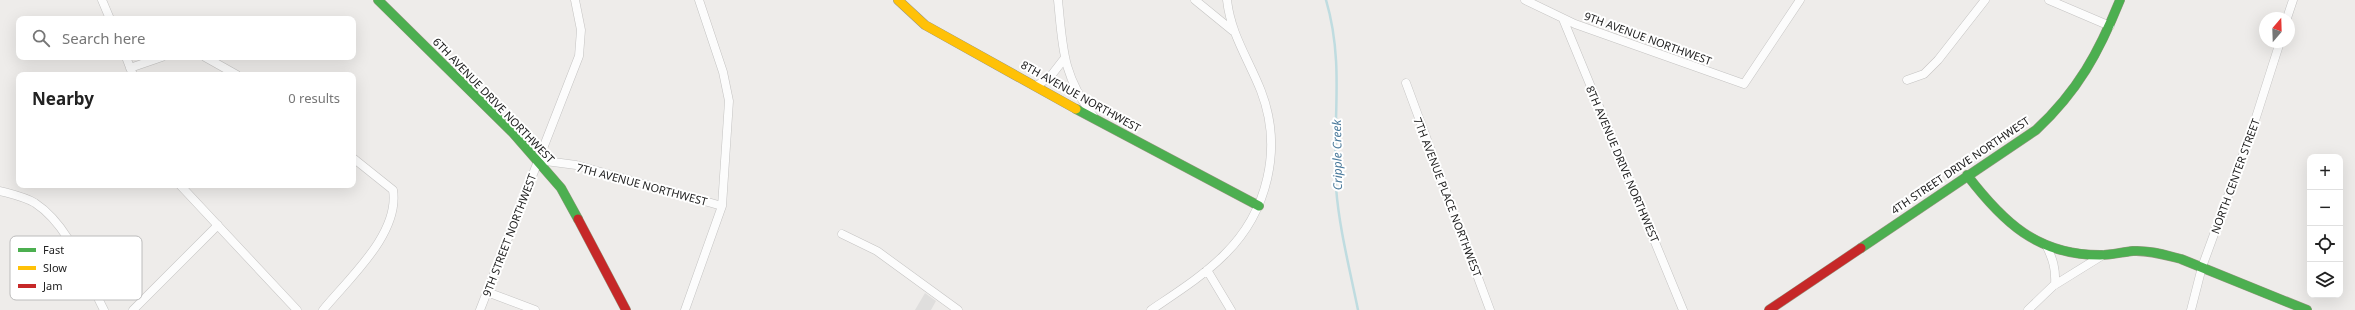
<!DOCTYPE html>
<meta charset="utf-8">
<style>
body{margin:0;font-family:"Noto Sans",sans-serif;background:#f6f6f6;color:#222}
.controls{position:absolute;right:12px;bottom:12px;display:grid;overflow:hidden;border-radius:8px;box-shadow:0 4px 16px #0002}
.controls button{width:36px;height:36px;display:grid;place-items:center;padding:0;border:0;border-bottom:1px solid #e0e0e0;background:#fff;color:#222;font:20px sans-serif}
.compass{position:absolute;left:2259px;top:12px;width:36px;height:36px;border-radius:50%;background:#fff;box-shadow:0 4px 16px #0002;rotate:19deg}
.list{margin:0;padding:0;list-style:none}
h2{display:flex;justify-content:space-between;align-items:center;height:52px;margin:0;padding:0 16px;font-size:17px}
h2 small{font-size:13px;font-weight:400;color:#767676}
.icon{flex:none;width:22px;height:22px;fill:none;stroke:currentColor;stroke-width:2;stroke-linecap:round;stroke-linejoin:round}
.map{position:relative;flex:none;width:2355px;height:310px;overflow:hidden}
.search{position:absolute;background:#fff;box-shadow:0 4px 16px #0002;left:16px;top:16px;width:340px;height:44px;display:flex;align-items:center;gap:10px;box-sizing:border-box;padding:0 14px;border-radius:8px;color:#767676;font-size:15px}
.panel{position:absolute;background:#fff;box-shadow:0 4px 16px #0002;left:16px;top:72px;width:340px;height:116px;border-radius:8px}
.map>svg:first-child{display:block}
.parking{fill:#dfdedd}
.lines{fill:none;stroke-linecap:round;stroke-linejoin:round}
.stream{stroke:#bfdce0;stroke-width:2.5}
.street-casing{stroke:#c4c3c2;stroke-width:9}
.fast-casing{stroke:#989782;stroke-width:10}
.slow-casing{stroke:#989782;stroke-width:10}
.jam-casing{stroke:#989782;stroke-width:10}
.street{stroke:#fcfcfc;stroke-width:8}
.fast{stroke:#4caf50;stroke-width:9}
.slow{stroke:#ffc107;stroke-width:9}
.jam{stroke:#c62828;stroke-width:9}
.labels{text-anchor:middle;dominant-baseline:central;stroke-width:4;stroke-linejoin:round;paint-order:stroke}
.street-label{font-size:11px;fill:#212121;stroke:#fff}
.water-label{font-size:12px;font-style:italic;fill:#4c7b9c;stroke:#fff}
.key{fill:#fff;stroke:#bcbcbc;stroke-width:1}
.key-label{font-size:11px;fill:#212121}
</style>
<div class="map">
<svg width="2355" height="310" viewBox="0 0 2355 310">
<rect width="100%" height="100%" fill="#eeecea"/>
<path class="parking" d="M925 293 936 301 931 310H915Z"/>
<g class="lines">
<path class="stream" d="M1326 0C1345 64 1332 123 1336 187 1339 228 1350 270 1358 310"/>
<defs>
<path id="street" d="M102 0 110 19
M1058 0C1063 49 1062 74 1093 116
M1195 0 1233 31
M1525 0 1575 24 1744 84 1800 0
M2049 0 2110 26
M2287 18 2293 0
M1563 19 1683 310
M126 57 133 75
M205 57 237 75
M130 68 162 57
M1907 80 1924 74 1938 60 1985 0
M1406 83 1490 310
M1036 86 1050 77 1064 59
M538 160 576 165 722 206
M180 185 297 310
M0 191C11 194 25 197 35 203 70 226 85 274 104 310
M842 234 877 251 958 310
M2046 245C2053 259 2056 269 2055 285
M1207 270 1231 310
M487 292 535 310
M133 310 218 225
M323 310C348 279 400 234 393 190L353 158
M480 310 579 56 581 30 575 0
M685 310 722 206 729 101 723 72 699 0
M1151 310C1176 293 1203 276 1224 255 1268 212 1283 148 1261 91 1248 58 1231 35 1227 0
M2028 310 2053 286 2103 255
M2191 310 2202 267 2251 133 2280 42"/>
<path id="fast" d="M378 0 513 133 561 188 578 219
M1076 109 1259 206
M1967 175C2003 222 2037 255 2100 255 2111 255 2122 252 2133 251 2149 250 2165 255 2181 259L2307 310
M1861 248 2036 130C2078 91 2099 52 2120 0"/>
<path id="slow" d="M898 0 925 25 1076 109"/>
<path id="jam" d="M578 219 626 310
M1769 310 1861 248"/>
</defs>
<use href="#street" class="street-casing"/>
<use href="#fast" class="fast-casing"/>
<use href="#slow" class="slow-casing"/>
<use href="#jam" class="jam-casing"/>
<use href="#street" class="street"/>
<use href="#fast" class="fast"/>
<use href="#slow" class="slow"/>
<use href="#jam" class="jam"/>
</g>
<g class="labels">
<g class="street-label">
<text transform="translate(1648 38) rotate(20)">9TH AVENUE NORTHWEST</text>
<text transform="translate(1081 96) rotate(29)">8TH AVENUE NORTHWEST</text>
<text transform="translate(494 100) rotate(46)">6TH AVENUE DRIVE NORTHWEST</text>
<text transform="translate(1623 164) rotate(67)">8TH AVENUE DRIVE NORTHWEST</text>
<text transform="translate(1960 165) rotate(-34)">4TH STREET DRIVE NORTHWEST</text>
<text transform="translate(2235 176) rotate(-70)">NORTH CENTER STREET</text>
<text transform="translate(642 184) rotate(15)">7TH AVENUE NORTHWEST</text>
<text transform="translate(1448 197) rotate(69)">7TH AVENUE PLACE NORTHWEST</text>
<text transform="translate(509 235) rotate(-69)">9TH STREET NORTHWEST</text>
</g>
<g class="water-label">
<text transform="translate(1337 155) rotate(-91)">Cripple Creek</text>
</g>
</g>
<rect x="10" y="236" width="132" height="64" rx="6" class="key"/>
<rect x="18" y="248" width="18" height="4" fill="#4caf50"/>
<rect x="18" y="266" width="18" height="4" fill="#ffc107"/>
<rect x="18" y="284" width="18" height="4" fill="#c62828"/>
<g class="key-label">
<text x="43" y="254">Fast</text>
<text x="43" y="272">Slow</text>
<text x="43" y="290">Jam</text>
</g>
</svg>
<div class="controls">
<button>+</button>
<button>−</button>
<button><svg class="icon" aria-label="locate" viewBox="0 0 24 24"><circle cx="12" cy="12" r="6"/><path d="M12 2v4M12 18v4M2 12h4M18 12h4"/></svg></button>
<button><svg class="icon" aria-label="layers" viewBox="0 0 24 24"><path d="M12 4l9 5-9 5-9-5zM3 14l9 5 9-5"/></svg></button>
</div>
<svg class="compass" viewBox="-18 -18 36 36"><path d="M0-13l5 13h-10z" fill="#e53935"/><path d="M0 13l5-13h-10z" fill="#767676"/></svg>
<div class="search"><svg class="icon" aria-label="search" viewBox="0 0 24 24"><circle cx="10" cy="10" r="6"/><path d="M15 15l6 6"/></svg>Search here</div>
<section class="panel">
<h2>Nearby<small>0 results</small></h2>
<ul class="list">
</ul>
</section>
</div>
